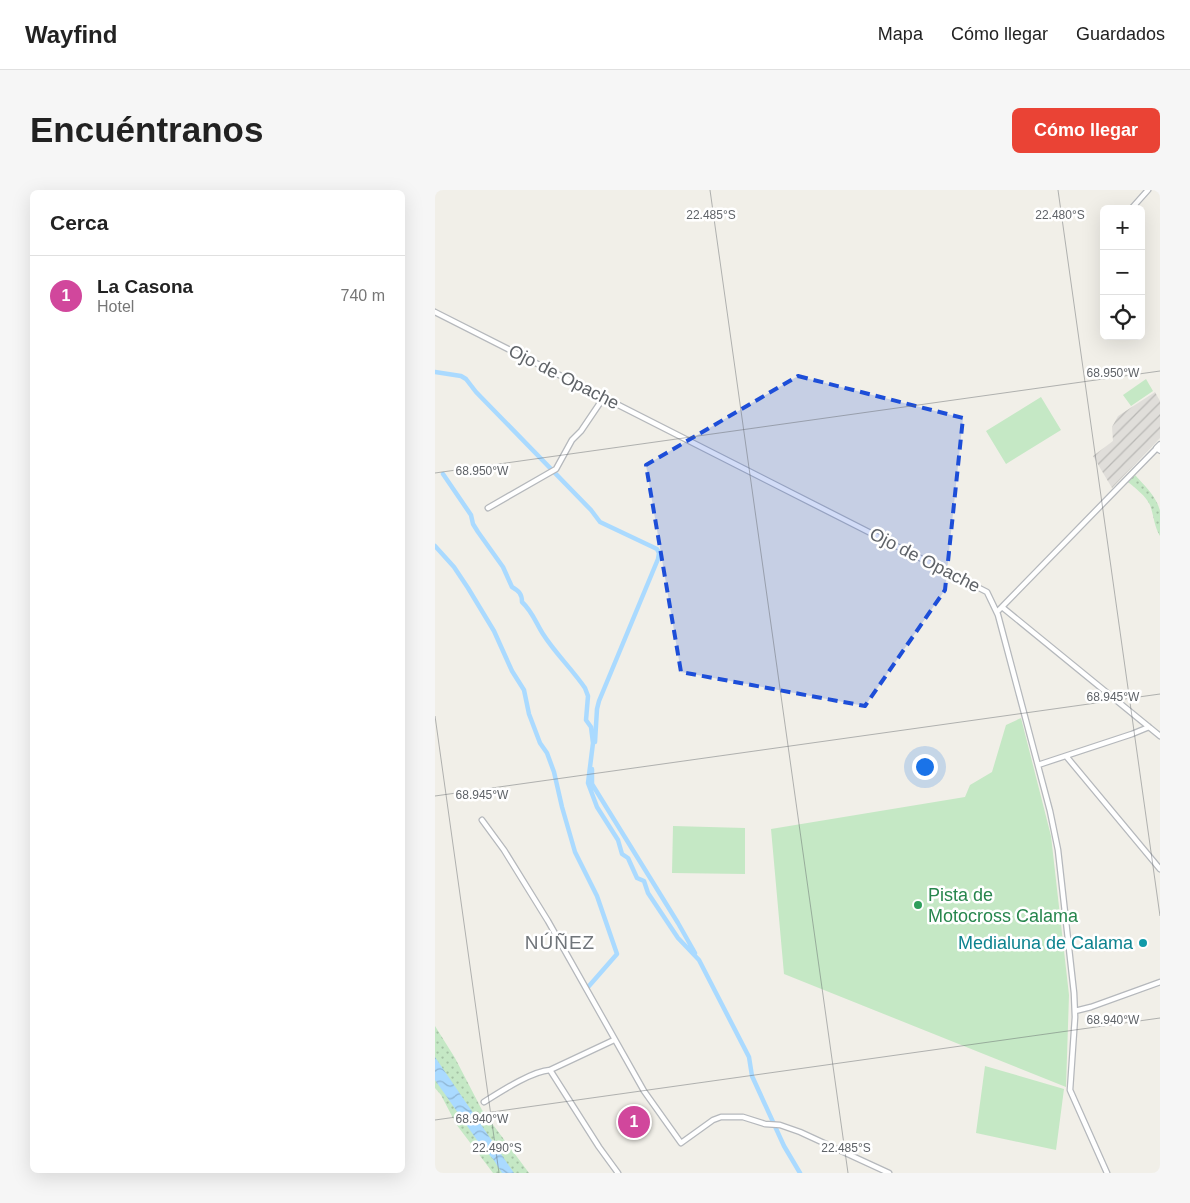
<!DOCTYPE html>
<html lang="es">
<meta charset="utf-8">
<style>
body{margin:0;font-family:Arial,sans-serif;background:#f6f6f6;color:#222}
.controls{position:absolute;right:15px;top:15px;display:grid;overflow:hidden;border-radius:8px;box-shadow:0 5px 20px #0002}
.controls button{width:45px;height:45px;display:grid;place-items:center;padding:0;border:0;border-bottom:1px solid #e0e0e0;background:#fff;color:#222;font:25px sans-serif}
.you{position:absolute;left:489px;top:576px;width:18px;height:18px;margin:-12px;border:4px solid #fff;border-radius:50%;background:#1a73e8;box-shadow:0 0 0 8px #1a73e833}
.badge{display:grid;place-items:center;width:32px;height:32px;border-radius:50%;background:#ea4335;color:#fff;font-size:16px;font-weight:700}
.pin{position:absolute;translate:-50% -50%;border:2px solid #fff;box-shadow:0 1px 5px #0006}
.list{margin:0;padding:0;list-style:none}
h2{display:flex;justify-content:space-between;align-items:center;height:65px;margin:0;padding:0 20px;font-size:21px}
h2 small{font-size:16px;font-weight:400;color:#767676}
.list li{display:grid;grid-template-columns:32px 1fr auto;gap:15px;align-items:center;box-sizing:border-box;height:80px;padding:0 20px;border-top:1px solid #e0e0e0}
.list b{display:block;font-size:19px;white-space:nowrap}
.list p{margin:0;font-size:16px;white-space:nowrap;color:#767676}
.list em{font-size:16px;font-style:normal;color:#767676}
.icon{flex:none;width:28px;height:28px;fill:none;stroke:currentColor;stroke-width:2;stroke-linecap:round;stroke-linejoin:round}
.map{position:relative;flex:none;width:725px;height:983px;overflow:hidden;border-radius:8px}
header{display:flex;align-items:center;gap:30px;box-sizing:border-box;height:70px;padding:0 25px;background:#fff;border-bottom:1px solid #e0e0e0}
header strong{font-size:24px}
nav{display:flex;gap:28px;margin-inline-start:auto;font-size:18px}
.intro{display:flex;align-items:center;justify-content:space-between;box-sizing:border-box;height:120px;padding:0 30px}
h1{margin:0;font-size:35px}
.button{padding:12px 22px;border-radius:8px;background:#ea4335;color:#fff;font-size:18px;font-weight:700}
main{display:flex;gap:30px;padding:0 30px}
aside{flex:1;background:#fff;border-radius:8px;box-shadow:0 5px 20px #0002}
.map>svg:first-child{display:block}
.industrial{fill:url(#industrial-furrows)}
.grass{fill:url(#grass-dots)}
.pitch{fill:#c5e8c5}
.water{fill:url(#water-waves)}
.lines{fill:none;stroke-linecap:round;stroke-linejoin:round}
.canal{stroke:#aadaff;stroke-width:4.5}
.minor-casing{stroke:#b5b8bc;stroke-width:7}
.tertiary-casing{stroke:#b5b8bc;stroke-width:8}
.minor{stroke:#fff;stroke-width:4.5}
.tertiary{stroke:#fff;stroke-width:5.5}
.marked{fill:#1d4ed8;fill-opacity:0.2;stroke:#1d4ed8;stroke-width:4;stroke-dasharray:10 6;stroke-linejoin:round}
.ticks{fill:none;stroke:#5f6368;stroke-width:1;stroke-opacity:0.45}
.leisure-dot{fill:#2e9e5b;stroke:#fff;stroke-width:2}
.culture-dot{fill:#0f9aa8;stroke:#fff;stroke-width:2}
.labels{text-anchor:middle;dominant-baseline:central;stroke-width:5;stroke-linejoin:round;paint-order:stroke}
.street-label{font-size:18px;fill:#5f6368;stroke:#fff}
.leisure-label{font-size:18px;fill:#27864d;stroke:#fff;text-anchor:start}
.culture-label{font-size:18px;fill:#0d838f;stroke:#fff;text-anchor:end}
.neighbourhood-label{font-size:19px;letter-spacing:1px;fill:#70757a;stroke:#fff}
.ticks-label{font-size:12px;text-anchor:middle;fill:#5f6368;stroke:#fff;stroke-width:5;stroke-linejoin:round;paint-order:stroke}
</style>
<header>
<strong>Wayfind</strong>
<nav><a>Mapa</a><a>Cómo llegar</a><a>Guardados</a></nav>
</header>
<div class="intro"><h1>Encuéntranos</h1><a class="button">Cómo llegar</a></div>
<main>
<aside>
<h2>Cerca<small></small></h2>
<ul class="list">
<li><span class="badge" style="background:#d1479c">1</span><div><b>La Casona</b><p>Hotel</p></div><em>740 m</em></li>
</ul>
</aside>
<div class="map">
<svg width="725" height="983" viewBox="0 0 725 983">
<defs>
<pattern id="industrial-furrows" width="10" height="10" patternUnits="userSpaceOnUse" patternTransform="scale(1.25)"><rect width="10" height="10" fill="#e0deda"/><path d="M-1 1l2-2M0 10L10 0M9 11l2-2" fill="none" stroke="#b9b8b5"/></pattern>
<pattern id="grass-dots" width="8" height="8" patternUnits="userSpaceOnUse" patternTransform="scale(1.25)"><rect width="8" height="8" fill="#c5e8c5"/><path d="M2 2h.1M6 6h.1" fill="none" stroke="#a3c0a4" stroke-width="1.8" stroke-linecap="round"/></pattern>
<pattern id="water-waves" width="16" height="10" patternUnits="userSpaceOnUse" patternTransform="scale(1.25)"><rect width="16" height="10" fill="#aadaff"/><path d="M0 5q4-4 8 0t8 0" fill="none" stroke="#8eb4d2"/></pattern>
</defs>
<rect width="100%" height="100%" fill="#f1efe8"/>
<path class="industrial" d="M720 202 725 211V248L677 298 658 266 678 251 677 237 683 226Z"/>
<path class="grass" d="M700 285C709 295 722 307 725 321 725 329 725 338 725 346 719 336 719 326 715 315 711 306 700 298 693 292Z
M0 836 20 868 47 920 94 983H58L21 934 6 905 0 898Z"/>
<path class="pitch" d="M711 189 718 201 696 216 688 205Z
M606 207 626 240 571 274 551 241Z
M586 528 616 646 634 805 631 897 349 784 336 639 530 607 535 595 557 582 571 535Z
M238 636 310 638V684L237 683Z
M550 876 629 899 621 960 541 943Z"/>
<path class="water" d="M0 867 79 983H67L58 969 44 953 0 890Z"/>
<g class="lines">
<path class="canal" d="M0 182 26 186 31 189 41 202 156 320 165 332 222 359 224 363 223 369 164 511 162 519 160 552
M8 284 36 325 38 334 43 342 68 377 77 397C84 401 87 404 87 412 97 421 101 433 108 444 120 463 137 479 150 498L153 506 151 530 156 537 158 553 153 593 162 617 183 650 187 664 193 668 202 688 209 691 213 703 243 748 264 770 314 867 317 886 349 956 365 983
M0 356 19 377 33 398 59 441 77 481 89 500 94 524 105 553 112 563 119 582 127 617 140 662 162 706 182 764 154 796
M157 579V594L243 733 260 763"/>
<defs>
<path id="minor" d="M696 19 713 0
M0 122 552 402 563 425 615 621 623 660 639 803 640 827 635 900 672 983
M53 318 121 279 137 250 146 241 169 207
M567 417 725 546
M562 422 722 258
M631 566 725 679
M603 575 697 544 714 537
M47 630 69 660 113 731 209 901 246 953 278 930 286 927H308L330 934 345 935 365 942 454 983
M640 821 656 817 725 792
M179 850 115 880 164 957 183 983
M49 912C65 902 97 881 115 880"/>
<path id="tertiary" d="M725 255 722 258 725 260"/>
</defs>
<use href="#minor" class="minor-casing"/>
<use href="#tertiary" class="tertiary-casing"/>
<use href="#minor" class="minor"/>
<use href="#tertiary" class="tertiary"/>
</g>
<path class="marked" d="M363 186 528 228 510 400 430 516 246 482 211 275Z"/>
<path class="ticks" d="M275 0 413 983M623 0 725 726M0 283 725 181M0 526 64 983M0 606 725 504M0 930 725 828"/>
<circle class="leisure-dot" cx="483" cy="715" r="5"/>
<circle class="culture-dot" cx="708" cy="753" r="5"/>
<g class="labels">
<g class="street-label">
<text transform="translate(129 187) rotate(27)">Ojo de Opache</text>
<text transform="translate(490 370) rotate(27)">Ojo de Opache</text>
</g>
<g class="leisure-label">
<text x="493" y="705">Pista de<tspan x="493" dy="21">Motocross Calama</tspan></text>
</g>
<g class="culture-label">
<text x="698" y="753">Medialuna de Calama</text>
</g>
<g class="neighbourhood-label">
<text x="125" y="752">NÚÑEZ</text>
</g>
</g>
<g class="ticks-label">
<text x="276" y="29">22.485°S</text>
<text x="625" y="29">22.480°S</text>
<text x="678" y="187">68.950°W</text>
<text x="47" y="285">68.950°W</text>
<text x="678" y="511">68.945°W</text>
<text x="47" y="609">68.945°W</text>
<text x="678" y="834">68.940°W</text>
<text x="47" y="933">68.940°W</text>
<text x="62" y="962">22.490°S</text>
<text x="411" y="962">22.485°S</text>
</g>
</svg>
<div class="controls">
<button>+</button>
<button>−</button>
<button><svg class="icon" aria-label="locate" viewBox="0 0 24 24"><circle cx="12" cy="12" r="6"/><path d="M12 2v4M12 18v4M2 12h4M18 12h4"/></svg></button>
</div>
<div class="you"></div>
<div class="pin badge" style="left:199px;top:932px;background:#d1479c">1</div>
</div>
</main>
